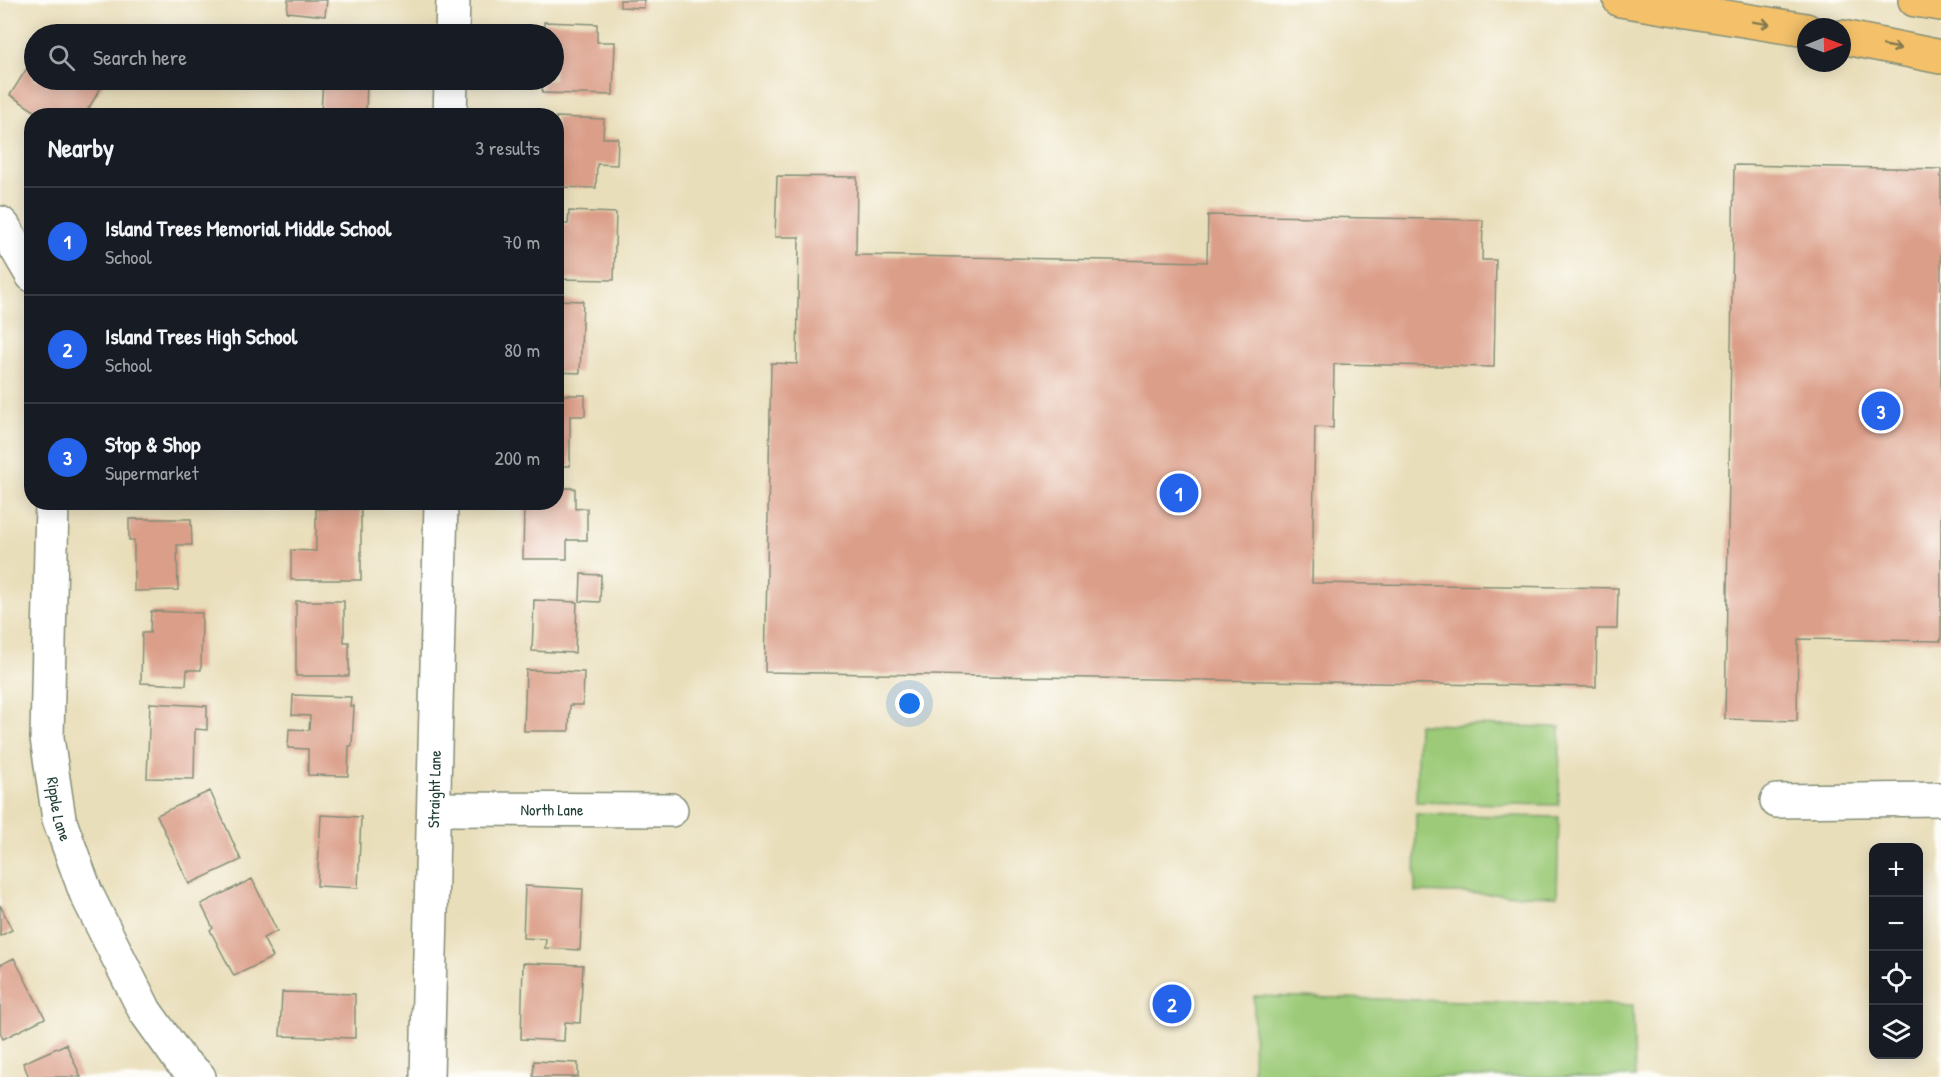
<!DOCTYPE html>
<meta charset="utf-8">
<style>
body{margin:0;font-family:"Patrick Hand",sans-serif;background:#20242c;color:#f1f3f6}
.controls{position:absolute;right:18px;bottom:18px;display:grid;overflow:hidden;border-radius:12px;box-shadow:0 3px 15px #0003}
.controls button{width:54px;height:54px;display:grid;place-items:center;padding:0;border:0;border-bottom:2px solid #363941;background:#171b24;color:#f1f3f6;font:30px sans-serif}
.compass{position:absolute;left:1797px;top:18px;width:54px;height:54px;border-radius:50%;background:#171b24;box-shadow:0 3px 15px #0003;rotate:89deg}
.you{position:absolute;left:910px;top:704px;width:21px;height:21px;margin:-15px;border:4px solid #fff;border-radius:50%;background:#1a73e8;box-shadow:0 0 0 9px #1a73e833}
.badge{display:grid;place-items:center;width:39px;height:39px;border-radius:50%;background:#2563eb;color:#fff;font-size:20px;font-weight:700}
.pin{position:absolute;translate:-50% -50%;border:3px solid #fff;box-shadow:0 2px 6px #0006}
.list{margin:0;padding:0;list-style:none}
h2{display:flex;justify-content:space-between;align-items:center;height:78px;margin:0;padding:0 24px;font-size:26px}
h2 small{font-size:20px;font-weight:400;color:#9ea1a6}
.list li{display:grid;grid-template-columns:39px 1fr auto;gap:18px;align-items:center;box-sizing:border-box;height:108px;padding:0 24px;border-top:2px solid #363941}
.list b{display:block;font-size:22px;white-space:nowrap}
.list p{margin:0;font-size:20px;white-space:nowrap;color:#9ea1a6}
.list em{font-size:20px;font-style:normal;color:#9ea1a6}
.icon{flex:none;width:33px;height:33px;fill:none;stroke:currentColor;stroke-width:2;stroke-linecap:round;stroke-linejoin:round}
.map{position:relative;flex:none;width:1941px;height:1077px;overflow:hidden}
.search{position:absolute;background:#171b24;box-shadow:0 3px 15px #0003;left:24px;top:24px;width:540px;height:66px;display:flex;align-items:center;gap:15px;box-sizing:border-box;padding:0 21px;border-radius:33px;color:#9ea1a6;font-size:22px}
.panel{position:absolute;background:#171b24;box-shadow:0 3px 15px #0003;left:24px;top:108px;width:540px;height:402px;border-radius:24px}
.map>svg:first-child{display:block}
.park{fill:#9cca78;stroke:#5e8456;stroke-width:1.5}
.building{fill:#db9e88}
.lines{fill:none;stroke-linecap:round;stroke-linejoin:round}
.minor-casing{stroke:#848e77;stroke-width:36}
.major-casing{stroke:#848e77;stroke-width:36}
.minor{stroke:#fff;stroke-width:33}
.major{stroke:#f4c16b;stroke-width:33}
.oneway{stroke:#7f784d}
.labels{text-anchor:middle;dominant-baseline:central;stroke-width:6;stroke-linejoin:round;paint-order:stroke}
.street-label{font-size:16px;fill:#1f3d34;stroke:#fdfcf7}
</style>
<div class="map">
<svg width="1941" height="1077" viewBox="0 0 1941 1077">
<rect width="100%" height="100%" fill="#fdfcf7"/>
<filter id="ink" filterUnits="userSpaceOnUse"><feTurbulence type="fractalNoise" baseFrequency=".0167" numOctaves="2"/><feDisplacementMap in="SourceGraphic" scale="12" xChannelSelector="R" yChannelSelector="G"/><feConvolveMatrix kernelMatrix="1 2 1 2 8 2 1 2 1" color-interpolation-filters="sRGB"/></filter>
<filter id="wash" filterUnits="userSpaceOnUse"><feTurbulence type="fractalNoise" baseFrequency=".008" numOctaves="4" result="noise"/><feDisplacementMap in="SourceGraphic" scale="24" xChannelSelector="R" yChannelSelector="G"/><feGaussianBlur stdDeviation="1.35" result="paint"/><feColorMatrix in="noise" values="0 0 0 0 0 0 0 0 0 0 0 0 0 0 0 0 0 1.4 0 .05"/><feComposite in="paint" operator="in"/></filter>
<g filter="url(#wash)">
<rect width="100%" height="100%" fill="#e9deba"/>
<path class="park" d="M1418 724 1560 727 1559 805 1416 802Z
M1416 814 1559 817 1557 896 1415 892Z
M1254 996 1633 1005 1635 1077H1253Z"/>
<g id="blocks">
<path class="building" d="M288 0H327L325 16 287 12Z
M620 0H644V8L620 7Z
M544 22 597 24V42H615L613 95 542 93 543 80H554V34H544Z
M34 57V80H103L105 81 84 116H42L10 95Z
M323 80H367L366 114 321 112Z
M556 117 604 119 603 138H618L617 165 597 164 596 188 556 187Z
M1734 165 1941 169V641L1798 639 1797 721 1725 719Z
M777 176 857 177 856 255 1207 262 1208 215 1483 220 1482 260H1496L1494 367 1334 364 1333 428 1315 427 1312 583 1618 588 1617 629H1597L1596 687 765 672 771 363 797 364 799 237H775Z
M569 211 616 213 614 280 556 279V224H568Z
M556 300 583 301 580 373 556 372Z
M556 395H585V416H570V466H556Z
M556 488H575V509L587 508V540H567V559H523L524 502H556Z
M316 509H361V580H291V550L316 551Z
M129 519H191L192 545H177L178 590 134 591V540H129Z
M581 574 601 575 600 602 580 601Z
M534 600 577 602 575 653 532 651Z
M296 601H344V642H349V676H296Z
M151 611 202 613 201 670H187L186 685 141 683 142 633H150Z
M526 670 584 672 583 705H570L569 731H524Z
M293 695 351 697 350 706H354L352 746H349L348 776 308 775V749L288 748 289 729 309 730 310 716 292 715Z
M150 703 207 706V730L195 729 194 779 147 778Z
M210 791 241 860 189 884 157 815Z
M321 815 361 817 358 888 317 886Z
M252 879 277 931 263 938 273 957 234 976 210 930 213 928 201 904Z
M525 886 583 889 580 950 545 948 546 939 523 938Z
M0 905 12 930 0 936Z
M14 958 45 1018 3 1039 0 1032V965Z
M523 963 583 965 580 1023 565 1022 564 1041 521 1039Z
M282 992 355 994V1038L280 1036Z
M66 1044 81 1077H29L23 1063Z
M534 1061 578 1063V1077H533Z"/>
</g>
</g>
<g filter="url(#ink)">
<use href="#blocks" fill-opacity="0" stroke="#848e77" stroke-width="1.5"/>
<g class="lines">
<defs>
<g id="minor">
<path d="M452 34 453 0"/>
<path d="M450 116 451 80"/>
<path d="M0 223 4 227 32 275"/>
<path id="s1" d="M52 502 47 738 59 819 86 893 145 1011 180 1060 199 1077"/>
<path d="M1777 801 1941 799"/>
<path id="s2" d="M434 809 671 810"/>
<path id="s3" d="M427 1077 441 502"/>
</g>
<path id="major" d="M1620 0 1806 30
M1915 0 1941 4
M1842 37 1941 57"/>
</defs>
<use href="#minor" class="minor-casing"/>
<use href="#major" class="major-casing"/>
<use href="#minor" class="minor"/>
<use href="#major" class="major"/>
</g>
<defs><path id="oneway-shaft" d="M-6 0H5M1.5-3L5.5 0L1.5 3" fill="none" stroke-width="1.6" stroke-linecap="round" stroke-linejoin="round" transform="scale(1.5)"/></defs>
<g class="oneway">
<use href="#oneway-shaft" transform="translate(1761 23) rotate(9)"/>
<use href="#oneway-shaft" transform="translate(1892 47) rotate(11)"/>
</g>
</g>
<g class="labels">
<g class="street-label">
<text stroke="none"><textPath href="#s3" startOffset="288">Straight Lane</textPath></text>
<text stroke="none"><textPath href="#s1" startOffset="308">Ripple Lane</textPath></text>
<text stroke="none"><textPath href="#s2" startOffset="118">North Lane</textPath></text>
</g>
</g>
</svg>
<div class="controls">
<button>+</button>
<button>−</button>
<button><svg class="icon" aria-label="locate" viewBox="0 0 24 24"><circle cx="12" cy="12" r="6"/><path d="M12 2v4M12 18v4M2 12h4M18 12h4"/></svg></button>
<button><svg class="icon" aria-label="layers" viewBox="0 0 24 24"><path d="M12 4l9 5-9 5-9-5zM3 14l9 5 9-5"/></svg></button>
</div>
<svg class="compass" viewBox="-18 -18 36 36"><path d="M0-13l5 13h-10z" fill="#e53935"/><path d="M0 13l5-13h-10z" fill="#9ea1a6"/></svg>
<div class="you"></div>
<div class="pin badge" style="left:1179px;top:493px">1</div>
<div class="pin badge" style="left:1172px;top:1004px">2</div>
<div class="pin badge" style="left:1881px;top:411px">3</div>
<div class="search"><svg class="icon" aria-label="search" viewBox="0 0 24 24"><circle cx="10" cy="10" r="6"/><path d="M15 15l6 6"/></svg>Search here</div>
<section class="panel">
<h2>Nearby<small>3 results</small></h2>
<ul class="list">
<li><span class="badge">1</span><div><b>Island Trees Memorial Middle School</b><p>School</p></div><em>70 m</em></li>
<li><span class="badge">2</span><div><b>Island Trees High School</b><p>School</p></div><em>80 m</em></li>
<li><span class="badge">3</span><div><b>Stop &amp; Shop</b><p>Supermarket</p></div><em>200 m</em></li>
</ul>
</section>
</div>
